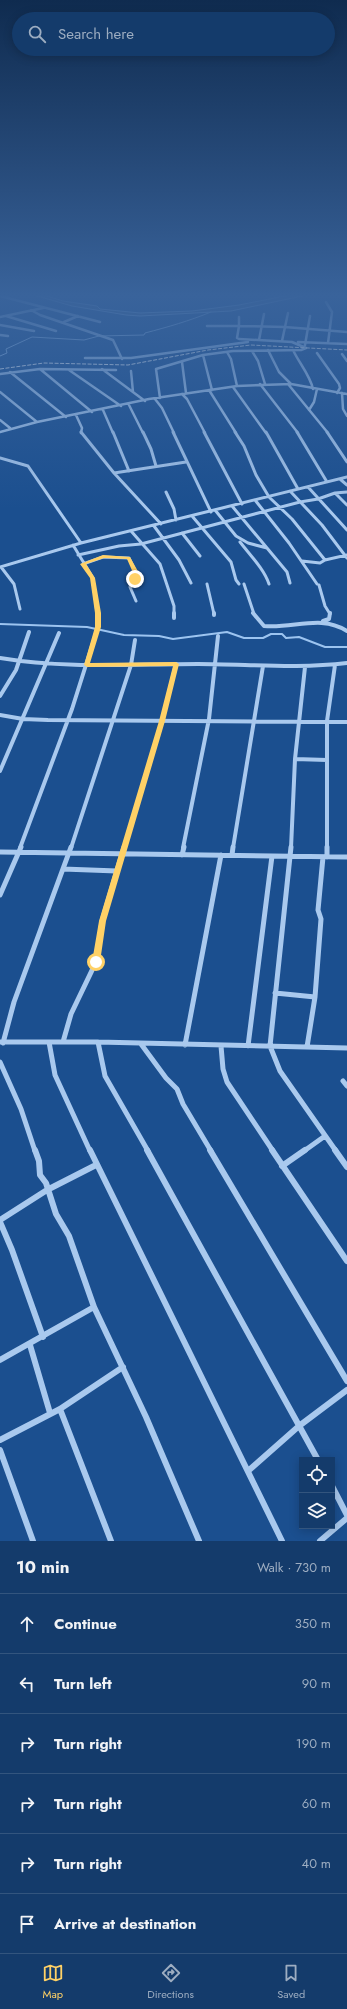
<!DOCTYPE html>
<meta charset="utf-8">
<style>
body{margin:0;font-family:Jost,sans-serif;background:#1d4271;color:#f1f3f6}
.controls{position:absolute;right:12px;bottom:12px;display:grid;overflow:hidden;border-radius:0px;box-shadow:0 2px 10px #0003}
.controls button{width:36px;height:36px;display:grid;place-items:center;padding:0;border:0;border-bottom:1px solid #33557e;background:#143b6b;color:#f1f3f6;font:20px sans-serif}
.stop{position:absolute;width:12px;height:12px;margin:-9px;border:3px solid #ffd166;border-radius:50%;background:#fff}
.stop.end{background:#ffd166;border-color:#fff;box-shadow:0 1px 4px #0008}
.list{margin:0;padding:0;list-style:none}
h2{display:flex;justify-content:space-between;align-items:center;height:52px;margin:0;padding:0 16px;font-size:17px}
h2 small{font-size:13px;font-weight:400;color:#9dadc1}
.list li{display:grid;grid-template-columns:26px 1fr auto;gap:12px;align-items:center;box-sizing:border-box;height:60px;padding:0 16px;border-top:1px solid #33557e}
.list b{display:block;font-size:15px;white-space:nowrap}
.list em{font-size:13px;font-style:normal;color:#9dadc1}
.icon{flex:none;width:22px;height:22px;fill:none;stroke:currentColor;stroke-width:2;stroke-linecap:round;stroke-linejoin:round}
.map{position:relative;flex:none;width:347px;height:1541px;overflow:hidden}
.search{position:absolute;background:#143b6b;box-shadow:0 2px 10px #0003;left:12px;right:12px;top:12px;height:44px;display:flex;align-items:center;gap:10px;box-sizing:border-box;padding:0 14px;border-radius:22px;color:#9dadc1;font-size:15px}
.sheet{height:412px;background:#143b6b}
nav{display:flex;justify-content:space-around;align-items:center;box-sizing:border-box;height:56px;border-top:1px solid #33557e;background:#143b6b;font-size:11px;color:#9dadc1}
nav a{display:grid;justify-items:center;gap:2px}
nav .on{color:#ffd166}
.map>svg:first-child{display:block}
.water{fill:#3c6290;stroke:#9cc4f0}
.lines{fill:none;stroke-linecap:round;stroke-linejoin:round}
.stream-far1{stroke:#9cc4f0;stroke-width:1}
.stream{stroke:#9cc4f0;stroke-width:2}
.minor-far4{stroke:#a9c9ee;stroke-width:2.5}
.minor-far3{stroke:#a9c9ee;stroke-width:3}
.minor-far2{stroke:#a9c9ee;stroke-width:4}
.minor-far1{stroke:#a9c9ee;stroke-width:5}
.minor{stroke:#a9c9ee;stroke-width:6}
.tertiary{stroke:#a9c9ee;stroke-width:4}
.rail{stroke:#fff;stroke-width:1;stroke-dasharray:4 1.5;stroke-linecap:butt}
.route{fill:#ffd166}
</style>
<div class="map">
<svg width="347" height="1541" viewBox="0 0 347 1541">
<rect width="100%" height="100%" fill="#1b4f8f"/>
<path class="water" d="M27 293H37L63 301 97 306 100 309 140 313 192 311 239 305 300 293H347V295L312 294 231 311 140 316 126 315 72 306Z"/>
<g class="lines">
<path class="stream-far1" d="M0 356 7 353 6 349 32 337 84 340 99 336 144 335 145 333C168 327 189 321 211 312"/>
<path class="stream" d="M0 624 87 627 124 635 159 636 173 639 227 632 244 638H263L271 634H282L286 638 299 637 325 647H347"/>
<path class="minor-far4" d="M0 296 100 322
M326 302 332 312 328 343
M31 310 40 315 113 340 122 359
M6 316 56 331
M0 317 43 308
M239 317V326L285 327 347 332
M64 322 78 316
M0 325 34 331
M0 335 8 336
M259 340 264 314
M282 341 288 313
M298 342 347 344
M305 345 310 316
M268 350 279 372 291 384
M293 350C299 363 310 375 313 389
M252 351 258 361 265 384
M227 352 231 359 237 386
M317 353 339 384 340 388 337 393
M342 354 347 361
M203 355 212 390
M85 358H131L248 342
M182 362 186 393
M40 369 92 412
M102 369 145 401
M69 370 121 406
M131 371 133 392
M10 372 66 417
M0 374 40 369 116 370
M260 384 298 433
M288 384 328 433
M233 387 266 433
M209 390 236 433
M0 392 37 422
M342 393 343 409 347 416
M182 394 187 399 205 433
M160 398 156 369 203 355 233 351 301 350 306 348 292 342 239 339 237 338 239 326H207
M155 399 162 408 174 433
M129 405 143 433
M103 410 113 433
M309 410 314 402 317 389
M76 415 82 428 81 433
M0 420 10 428
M0 432 37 422 149 399 237 386 291 384 347 394"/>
<path class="minor-far3" d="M81 432 114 473 186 462
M113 432 129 471
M143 432 151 449 156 466
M173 432 211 512
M204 432 242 504
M235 432 244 446 256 475 269 497 292 519 325 560
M266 432 298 489
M297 432 327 482
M327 432 347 462
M0 458 28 466 81 543
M114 473 161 524
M340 479 347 485
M308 487 347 530
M290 491 322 525 347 558
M166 492 174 509 176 520
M347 492 335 493 347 505
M255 500 289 543 317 584
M232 506 267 548
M215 510 236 536 248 543 267 548 287 572 290 583
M192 516 231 562 236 580 239 584
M154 526 179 560 191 583
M131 531 160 564 174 606V614
M182 533 200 556
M240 542C250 555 264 569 269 584
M73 545 93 578 97 614
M78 555 119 546 141 544 300 502 318 499 335 493
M302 561 320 563 325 560 347 555
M83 564 103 557 129 558 137 575 130 587 136 601
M0 567 81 543 347 477
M1 567 14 584 20 609
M207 584 214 614
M244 584 254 614
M319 585 325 606 330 614"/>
<path class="minor-far2" d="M174 613V618
M214 613V615
M253 613 264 626C293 629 321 614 347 631
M323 621 329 619 330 613
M0 658C66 669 131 664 198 664 248 664 297 669 347 663
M0 696 16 670 29 632
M0 715 23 719 48 720 347 722
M295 759 327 760
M0 771 59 633
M20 848 72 709 98 627 97 613
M71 848 131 665 135 640
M124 848 162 721 176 664
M183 848 209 719 218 636
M233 848 263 666
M291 848 295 759 305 667
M327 848V721L335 665"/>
<path class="minor-far1" d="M291 847 270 1046 280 1071 336 1151
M327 847V857
M0 852 347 857
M182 855 184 847
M232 855 233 847
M63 869 117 871
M0 895 21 847
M275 993 315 997
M0 1042H98L347 1048
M49 1042 55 1075 90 1151
M63 1042 71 1014 96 962 102 921 124 847
M98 1042 105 1076 148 1151
M3 1043 14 1002 71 847
M141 1044 166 1078 177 1089 183 1104 211 1151
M185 1045 221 855
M221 1046 223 1069 227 1082 273 1151
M248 1046 272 856
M307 1047 315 997 321 919 318 910 323 857
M0 1062 21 1109 35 1151
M343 1081 347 1086
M304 1151 325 1136"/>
<path class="minor" d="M35 1150 39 1161 40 1175 46 1183 56 1214 69 1236 94 1307 146 1417 199 1541
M90 1150 282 1541
M147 1150 318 1460
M210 1150 347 1381
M272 1150 347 1261
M335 1150 347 1167
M282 1166 305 1150
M0 1220 47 1190 96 1165
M0 1222 12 1250 43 1337
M30 1345 50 1413
M0 1360 94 1307
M60 1409 111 1541
M0 1440 60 1409 123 1367
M0 1450 33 1541
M248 1471 299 1426 347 1390
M332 1486 347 1515
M320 1541 347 1518"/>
<path class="tertiary" d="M102 293H188"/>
<path class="rail" d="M0 369 44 363 128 365 208 350 251 345 347 350"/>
</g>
<linearGradient id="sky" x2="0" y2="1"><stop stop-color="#0f2b4f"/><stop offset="0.58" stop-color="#39639b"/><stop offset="1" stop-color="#39639b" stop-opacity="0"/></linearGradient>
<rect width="347" height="509" fill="url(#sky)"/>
<path class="route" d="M103 555 130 557 140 575 137 580H133L134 575 127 559 104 558 86 564 95 578 101 613V627L90 663 176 662 179 664 165 721 106 921 100 962 96 966 92 962 99 921 159 721 173 666 87 667 84 665 95 627V613L90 578 80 564Z"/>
</svg>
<div class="controls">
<button><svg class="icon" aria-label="locate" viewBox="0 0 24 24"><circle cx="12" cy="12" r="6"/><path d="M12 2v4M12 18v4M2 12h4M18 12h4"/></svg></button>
<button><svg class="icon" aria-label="layers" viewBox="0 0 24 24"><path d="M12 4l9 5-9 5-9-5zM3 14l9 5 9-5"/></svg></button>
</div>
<div class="stop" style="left:96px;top:962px"></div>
<div class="stop end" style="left:135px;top:579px"></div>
<div class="search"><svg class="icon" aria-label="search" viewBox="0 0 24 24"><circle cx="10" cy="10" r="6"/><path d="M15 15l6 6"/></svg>Search here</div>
</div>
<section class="sheet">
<h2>10 min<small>Walk · 730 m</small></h2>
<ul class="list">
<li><svg class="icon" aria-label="ahead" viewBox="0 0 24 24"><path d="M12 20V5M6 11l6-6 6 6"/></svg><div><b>Continue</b></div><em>350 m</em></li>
<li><svg class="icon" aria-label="left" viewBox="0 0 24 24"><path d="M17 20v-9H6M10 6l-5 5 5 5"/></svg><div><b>Turn left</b></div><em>90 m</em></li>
<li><svg class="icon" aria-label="right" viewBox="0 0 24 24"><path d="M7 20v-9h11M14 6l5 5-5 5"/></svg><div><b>Turn right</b></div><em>190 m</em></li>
<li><svg class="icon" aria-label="right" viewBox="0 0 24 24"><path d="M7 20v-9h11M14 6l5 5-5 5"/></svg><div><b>Turn right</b></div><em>60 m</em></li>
<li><svg class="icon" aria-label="right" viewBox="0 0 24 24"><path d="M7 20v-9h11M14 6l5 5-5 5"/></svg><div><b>Turn right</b></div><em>40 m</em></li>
<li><svg class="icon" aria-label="arrive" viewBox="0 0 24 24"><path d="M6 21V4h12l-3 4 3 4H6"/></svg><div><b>Arrive at destination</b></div></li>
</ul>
</section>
<nav>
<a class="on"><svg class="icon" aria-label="map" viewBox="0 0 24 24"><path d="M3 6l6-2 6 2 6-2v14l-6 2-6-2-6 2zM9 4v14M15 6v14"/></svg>Map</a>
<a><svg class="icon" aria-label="directions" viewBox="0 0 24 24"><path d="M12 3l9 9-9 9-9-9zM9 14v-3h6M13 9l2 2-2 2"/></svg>Directions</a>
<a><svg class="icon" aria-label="saved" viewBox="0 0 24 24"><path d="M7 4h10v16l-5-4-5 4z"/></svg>Saved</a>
</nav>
